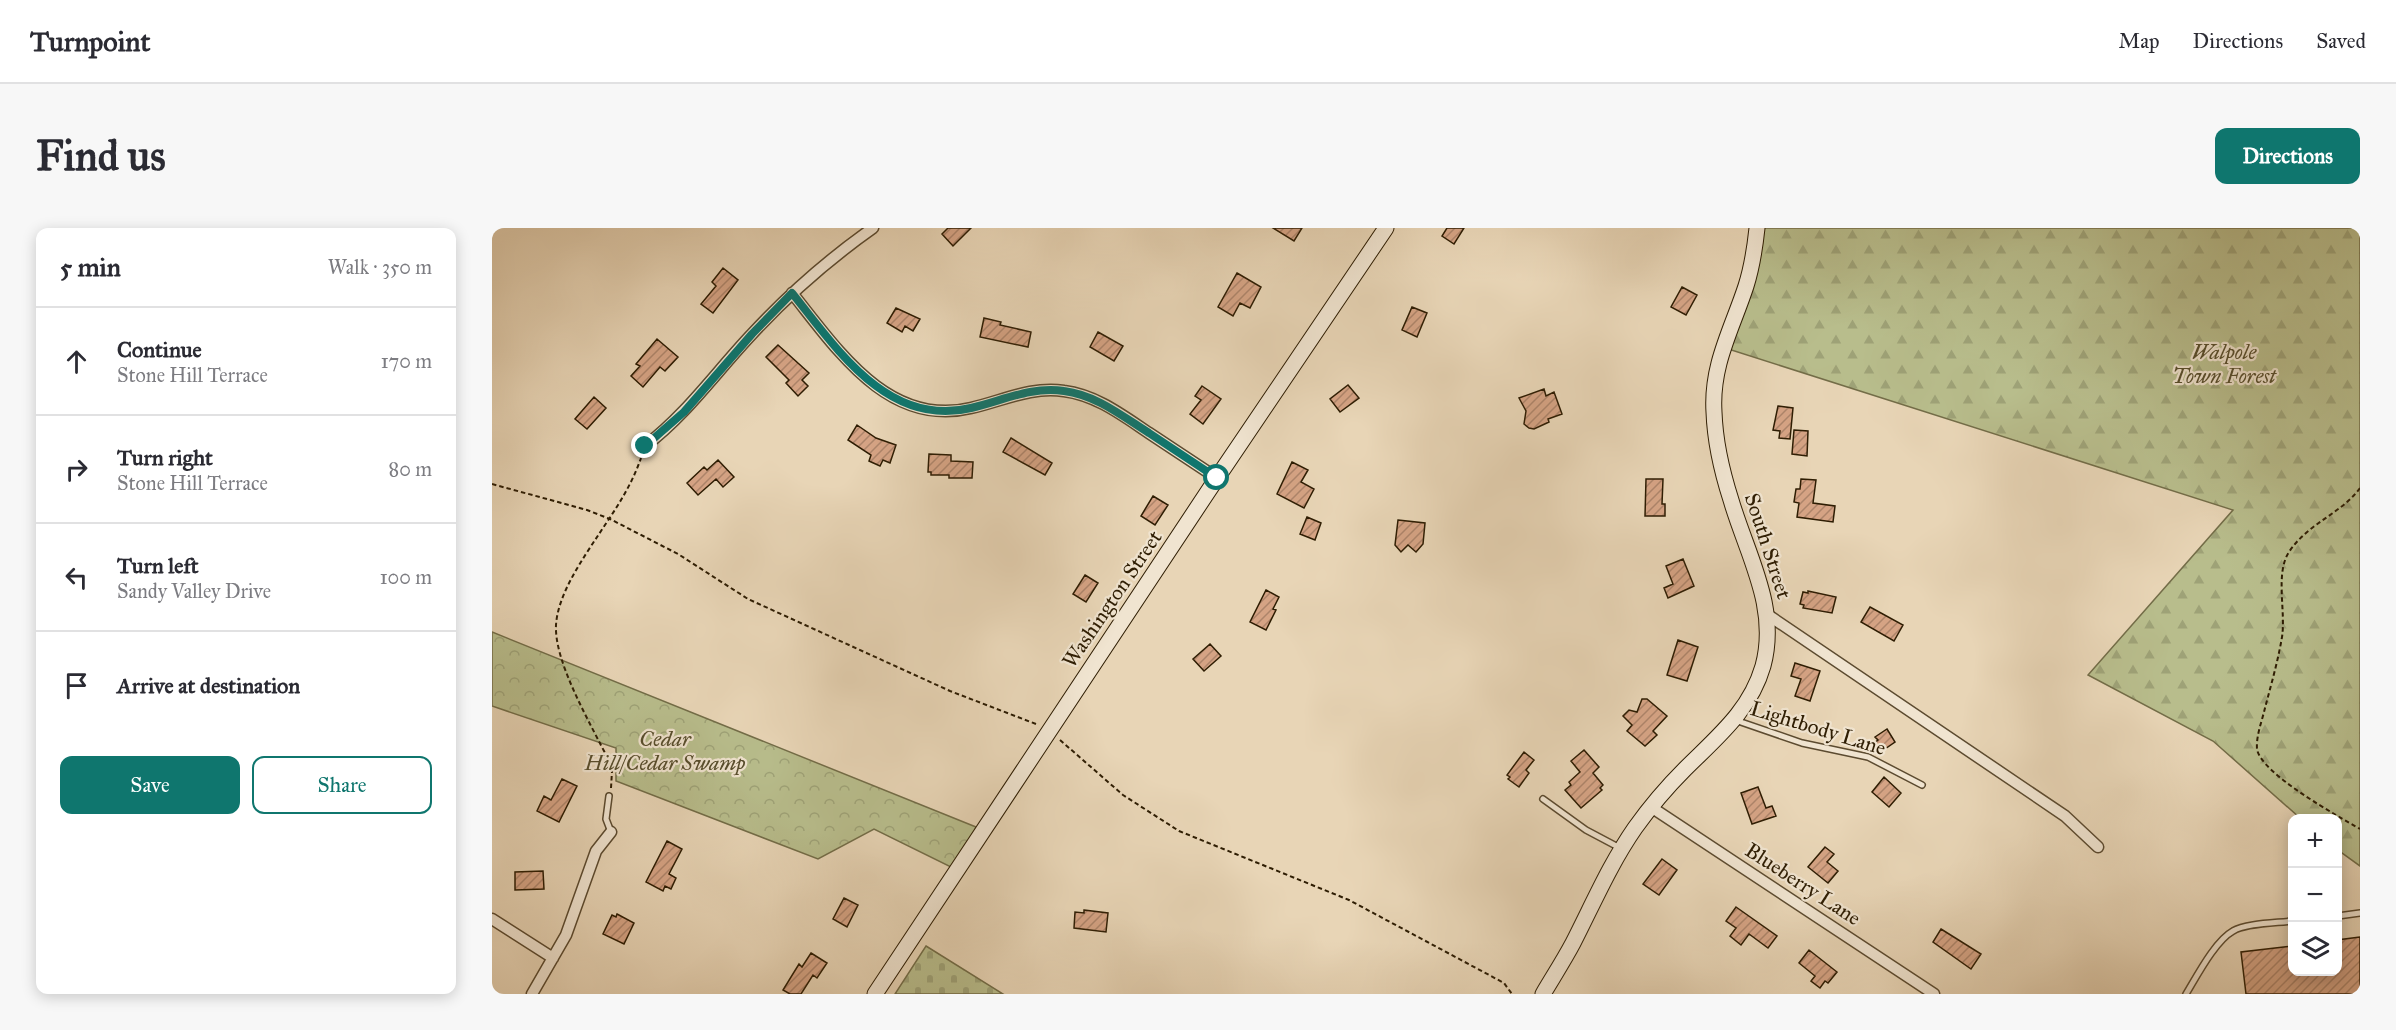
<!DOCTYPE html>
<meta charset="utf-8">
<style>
body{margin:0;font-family:"IM FELL Great Primer",serif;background:#f7f7f7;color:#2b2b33}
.controls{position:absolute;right:18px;bottom:18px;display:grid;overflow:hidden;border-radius:12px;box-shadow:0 3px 15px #0003}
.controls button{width:54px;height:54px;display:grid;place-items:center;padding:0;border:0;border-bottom:2px solid #e1e1e2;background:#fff;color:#2b2b33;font:30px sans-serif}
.stop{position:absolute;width:18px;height:18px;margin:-14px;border:4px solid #0f766e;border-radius:50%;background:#fff}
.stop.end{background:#0f766e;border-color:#fff;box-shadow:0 2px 6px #0008}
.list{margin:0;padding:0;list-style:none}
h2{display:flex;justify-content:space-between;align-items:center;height:78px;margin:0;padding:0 24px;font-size:26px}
h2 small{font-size:20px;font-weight:400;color:#7c7c81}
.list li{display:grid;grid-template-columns:39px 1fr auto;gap:18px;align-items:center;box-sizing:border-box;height:108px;padding:0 24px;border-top:2px solid #e1e1e2}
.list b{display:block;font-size:22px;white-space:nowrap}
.list p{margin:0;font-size:20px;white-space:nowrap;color:#7c7c81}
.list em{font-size:20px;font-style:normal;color:#7c7c81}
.actions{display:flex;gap:12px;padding:18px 24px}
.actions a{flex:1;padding:14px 0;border:2px solid #0f766e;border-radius:12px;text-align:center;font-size:21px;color:#0f766e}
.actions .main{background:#0f766e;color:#fff}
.icon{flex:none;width:33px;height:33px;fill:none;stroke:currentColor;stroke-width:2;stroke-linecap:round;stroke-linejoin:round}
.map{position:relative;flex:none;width:1868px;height:766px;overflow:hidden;border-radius:12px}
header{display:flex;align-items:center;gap:36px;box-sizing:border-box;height:84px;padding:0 30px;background:#fff;border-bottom:2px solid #e1e1e2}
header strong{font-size:28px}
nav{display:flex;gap:33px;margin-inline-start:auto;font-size:21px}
.intro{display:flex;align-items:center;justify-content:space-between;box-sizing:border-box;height:144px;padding:0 36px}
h1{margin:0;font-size:42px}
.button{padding:15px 27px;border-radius:12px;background:#0f766e;color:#fff;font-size:21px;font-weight:700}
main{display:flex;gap:36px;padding:0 36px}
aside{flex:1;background:#fff;border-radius:12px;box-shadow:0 3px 15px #0003}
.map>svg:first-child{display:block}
.forest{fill:url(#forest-firs);stroke:#736d48;stroke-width:1.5}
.cemetery{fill:url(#cemetery-stones);stroke:#736d48;stroke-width:1.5}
.park{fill:url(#park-crowns);stroke:#736d48;stroke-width:1.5}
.building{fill:url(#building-hatch);stroke:#2e1d03;stroke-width:1.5}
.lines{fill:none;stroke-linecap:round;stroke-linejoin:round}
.lane-casing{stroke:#5c4b30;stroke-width:8}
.street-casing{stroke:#5c4b30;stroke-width:13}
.secondary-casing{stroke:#2e1d03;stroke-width:17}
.path{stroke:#2e1d03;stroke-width:2;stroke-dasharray:4.5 3;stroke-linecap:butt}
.lane{stroke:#f0e4d0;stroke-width:5}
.street{stroke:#f0e4d0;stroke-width:10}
.secondary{stroke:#f0e4d0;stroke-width:15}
.route{stroke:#0f766e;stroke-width:8}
.labels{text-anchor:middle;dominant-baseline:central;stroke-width:4.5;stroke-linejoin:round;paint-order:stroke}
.park-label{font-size:21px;font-style:italic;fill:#574d2c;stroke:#f0e4d0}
.street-label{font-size:21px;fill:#2e1d03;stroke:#f0e4d0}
</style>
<header>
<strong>Turnpoint</strong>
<nav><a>Map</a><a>Directions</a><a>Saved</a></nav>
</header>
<div class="intro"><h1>Find us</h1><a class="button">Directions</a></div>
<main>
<aside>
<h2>5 min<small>Walk · 350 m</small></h2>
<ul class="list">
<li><svg class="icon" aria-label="ahead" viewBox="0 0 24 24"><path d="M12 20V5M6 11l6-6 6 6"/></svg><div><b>Continue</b><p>Stone Hill Terrace</p></div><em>170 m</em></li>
<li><svg class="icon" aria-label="right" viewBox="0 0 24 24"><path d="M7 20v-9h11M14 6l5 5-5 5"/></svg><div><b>Turn right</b><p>Stone Hill Terrace</p></div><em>80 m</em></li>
<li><svg class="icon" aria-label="left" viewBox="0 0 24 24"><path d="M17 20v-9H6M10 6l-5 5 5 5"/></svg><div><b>Turn left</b><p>Sandy Valley Drive</p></div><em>100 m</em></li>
<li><svg class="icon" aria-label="arrive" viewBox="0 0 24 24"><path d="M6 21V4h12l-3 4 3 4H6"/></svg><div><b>Arrive at destination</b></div></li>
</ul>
<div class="actions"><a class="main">Save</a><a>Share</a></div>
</aside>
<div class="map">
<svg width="1868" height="766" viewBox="0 0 1868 766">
<defs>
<pattern id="forest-firs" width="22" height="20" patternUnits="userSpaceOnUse" patternTransform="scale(1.5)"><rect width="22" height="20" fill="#b8bd8c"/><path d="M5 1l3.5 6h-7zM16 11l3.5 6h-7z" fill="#9ea277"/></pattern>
<pattern id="cemetery-stones" width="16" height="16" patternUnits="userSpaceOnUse" patternTransform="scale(1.5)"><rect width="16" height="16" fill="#b8bd8c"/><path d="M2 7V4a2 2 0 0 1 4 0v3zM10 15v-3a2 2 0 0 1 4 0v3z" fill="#9ea277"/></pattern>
<pattern id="park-crowns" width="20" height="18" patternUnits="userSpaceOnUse" patternTransform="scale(1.5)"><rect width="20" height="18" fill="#b8bd8c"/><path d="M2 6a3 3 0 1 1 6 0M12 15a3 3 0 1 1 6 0" fill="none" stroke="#9ea277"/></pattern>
<pattern id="building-hatch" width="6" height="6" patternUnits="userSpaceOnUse" patternTransform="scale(1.5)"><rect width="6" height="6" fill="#d5a384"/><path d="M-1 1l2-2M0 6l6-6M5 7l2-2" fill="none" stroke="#ad846a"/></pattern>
</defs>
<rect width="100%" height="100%" fill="#e8d5b6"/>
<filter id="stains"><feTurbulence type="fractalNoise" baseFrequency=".00333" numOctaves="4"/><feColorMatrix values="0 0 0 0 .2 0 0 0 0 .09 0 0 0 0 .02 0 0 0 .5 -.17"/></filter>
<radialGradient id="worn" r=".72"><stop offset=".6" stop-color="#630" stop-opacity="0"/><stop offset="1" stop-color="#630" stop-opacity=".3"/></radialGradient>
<path class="forest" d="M1265 0H1868V638L1846 622V590H1808L1721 513 1596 447 1741 282 1230 119Z"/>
<path class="cemetery" d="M434 718 511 766H403Z"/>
<path class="park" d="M0 404 484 599 469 644 382 601 326 631 124 553V520L0 478Z"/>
<path class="building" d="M456 0H479L461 18 450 6Z
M781 0H810L802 13Z
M955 0H972L962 16 950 8Z
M231 40 246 52 221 85 209 76 224 58 220 54Z
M745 45 769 59 758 80 748 75 741 88 726 79Z
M1190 59 1205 67 1194 87 1179 79Z
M920 79 935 85 925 109 910 102Z
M404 80 428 91 421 103 413 98 410 104 395 95Z
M492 90 509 94 508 97 539 104 536 119 488 109Z
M606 104 631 118 622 133 598 119Z
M165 111 186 129 173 143 168 139 151 159 139 148 148 138 144 136Z
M286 117 317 145 310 152 316 158 306 168 294 155 297 152 274 129Z
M856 157 867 170 848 184 838 171Z
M710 158 729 171 711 196 698 186 709 172 703 168Z
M1052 161 1054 168 1062 164 1070 186 1056 191 1057 194 1042 201 1037 200 1032 196 1034 183 1027 170Z
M102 169 114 180 95 201 83 191Z
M1286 178 1301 180 1298 211 1287 210 1288 203 1281 202Z
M365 197 384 210 404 217 398 235 391 232 388 238 377 233 379 227 356 212Z
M1302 202 1316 203 1315 228 1300 226Z
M519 210 560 235 553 247 511 224Z
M437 226 459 227V233L481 234 480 250H457V247H439V244H436Z
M226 232 242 249 231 259 224 251 206 267 195 255 212 239 215 242Z
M800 234 816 242 809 254 822 261 812 280 785 266Z
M1154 251H1171L1170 276H1173V288H1153Z
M1309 251 1324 252 1321 275 1343 278 1341 294 1305 289 1307 275 1302 274 1304 261H1308Z
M661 268 676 277 663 297 649 288Z
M815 289 829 295 823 312 808 306Z
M906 292 933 295 931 316 924 324 916 317 909 324 903 317Z
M1191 331 1202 358 1176 370 1172 360 1181 356 1174 338Z
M593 347 606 355 594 374 581 366Z
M774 362 787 369 781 381 784 382 774 402 758 394Z
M1316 363 1344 369 1340 385 1311 380 1312 377 1308 376 1311 364 1316 365Z
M1378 379 1411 397 1402 413 1369 394Z
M1186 412 1206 419 1195 453 1175 447Z
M718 416 729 428 712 443 701 431Z
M1303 435 1328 443 1318 473 1303 468 1309 451 1299 448Z
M1150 471H1155L1175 488 1161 503 1165 507 1153 518 1135 503 1140 497 1131 488 1137 482 1145 484Z
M1395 501 1403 514 1387 525 1381 516 1386 512 1383 509Z
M1092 522 1107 539 1101 545 1111 557 1108 560 1110 562 1089 580 1073 562 1079 557 1077 554 1088 544 1079 533Z
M1032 524 1042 532 1034 542 1037 545 1027 559 1016 551 1018 549 1015 547Z
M1392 549 1409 565 1397 579 1380 564Z
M70 551 85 558 67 594 45 583 52 568 59 572Z
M1266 559 1274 580 1280 578 1284 588 1260 596 1249 565Z
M175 613 190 621 177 646 184 650 179 661 173 658 171 663 154 654Z
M1333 619 1342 626 1335 634 1346 643 1336 655 1316 639Z
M1170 631 1185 642 1167 667 1151 656Z
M51 643 52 661 23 662V644Z
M352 670 366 677 355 699 341 691Z
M1244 679 1285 708 1276 720 1257 706 1249 717 1238 708 1244 700 1234 693Z
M592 682 616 685 614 704 582 700 583 684 592 685Z
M125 686 142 695 132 716 111 706 120 687 124 689Z
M1449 701 1489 726 1479 741 1441 714Z
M1868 709V766H1754L1749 724 1800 718V744H1845V712Z
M1317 722 1345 744 1336 755 1333 753 1328 760 1319 753 1323 748 1307 735Z
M319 725 335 735 325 750 321 747 309 766H298L291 762 307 736 310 739Z"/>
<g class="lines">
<defs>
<path id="lane" d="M1243 492 1310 515 1376 529 1430 557
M117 568 114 591 119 604
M1051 571 1094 602 1128 620
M1846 688 1868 685
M1694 766C1705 748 1723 713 1741 703 1754 695 1785 695 1800 693"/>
<path id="street" d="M300 65C345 121 396 200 479 180 510 173 539 158 572 163 604 167 630 187 657 205 680 220 702 235 725 250
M153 218C195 186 224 144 260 106 297 66 337 31 381 0
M1276 387 1573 588 1606 619
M1159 579 1442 766
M0 691 61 730
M40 766 74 707 104 623 119 604"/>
<path id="secondary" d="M383 766 725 250 894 0
M1051 766C1061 749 1072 732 1081 715 1101 676 1118 636 1143 600 1158 579 1175 559 1193 541 1225 509 1258 483 1271 438 1287 379 1255 327 1239 272 1230 244 1223 213 1222 184 1219 137 1240 101 1254 58 1260 39 1263 19 1265 0"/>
</defs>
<use href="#lane" class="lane-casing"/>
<use href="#street" class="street-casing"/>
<use href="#secondary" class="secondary-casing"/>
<path class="path" d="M0 256 95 282 118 291 186 326 256 371 458 463 544 496
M1868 260C1849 286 1816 295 1797 324 1783 345 1794 384 1790 409 1786 433 1779 457 1773 480 1770 493 1764 508 1765 521 1769 546 1846 588 1868 601
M568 512 631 567 687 603 857 672 1012 755 1020 766
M119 560 120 543 117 533C100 498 62 435 64 397 66 366 90 332 107 306 123 282 139 259 149 230"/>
<use href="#lane" class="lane"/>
<use href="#street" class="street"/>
<use href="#secondary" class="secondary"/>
</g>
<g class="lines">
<path class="route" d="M153 218 192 184 260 106 300 65C345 121 396 200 479 180 510 173 539 158 572 163 604 167 630 188 657 205 680 220 702 235 725 250"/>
</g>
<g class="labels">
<g class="park-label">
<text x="1732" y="124">Walpole<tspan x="1732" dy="24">Town Forest</tspan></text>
<text x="173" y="511">Cedar<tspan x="173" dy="24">Hill/Cedar Swamp</tspan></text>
</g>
<g class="street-label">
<text transform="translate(1276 318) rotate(72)">South Street</text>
<text transform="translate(620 371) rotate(-56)">Washington Street</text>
<text transform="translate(1326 500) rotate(17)">Lightbody Lane</text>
<text transform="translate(1311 656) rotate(33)">Blueberry Lane</text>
</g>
</g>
<rect width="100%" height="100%" filter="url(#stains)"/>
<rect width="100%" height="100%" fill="url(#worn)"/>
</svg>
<div class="controls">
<button>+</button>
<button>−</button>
<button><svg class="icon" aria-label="layers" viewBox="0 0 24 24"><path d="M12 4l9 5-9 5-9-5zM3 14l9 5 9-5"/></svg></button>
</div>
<div class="stop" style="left:725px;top:250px"></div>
<div class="stop end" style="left:153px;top:218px"></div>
</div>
</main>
